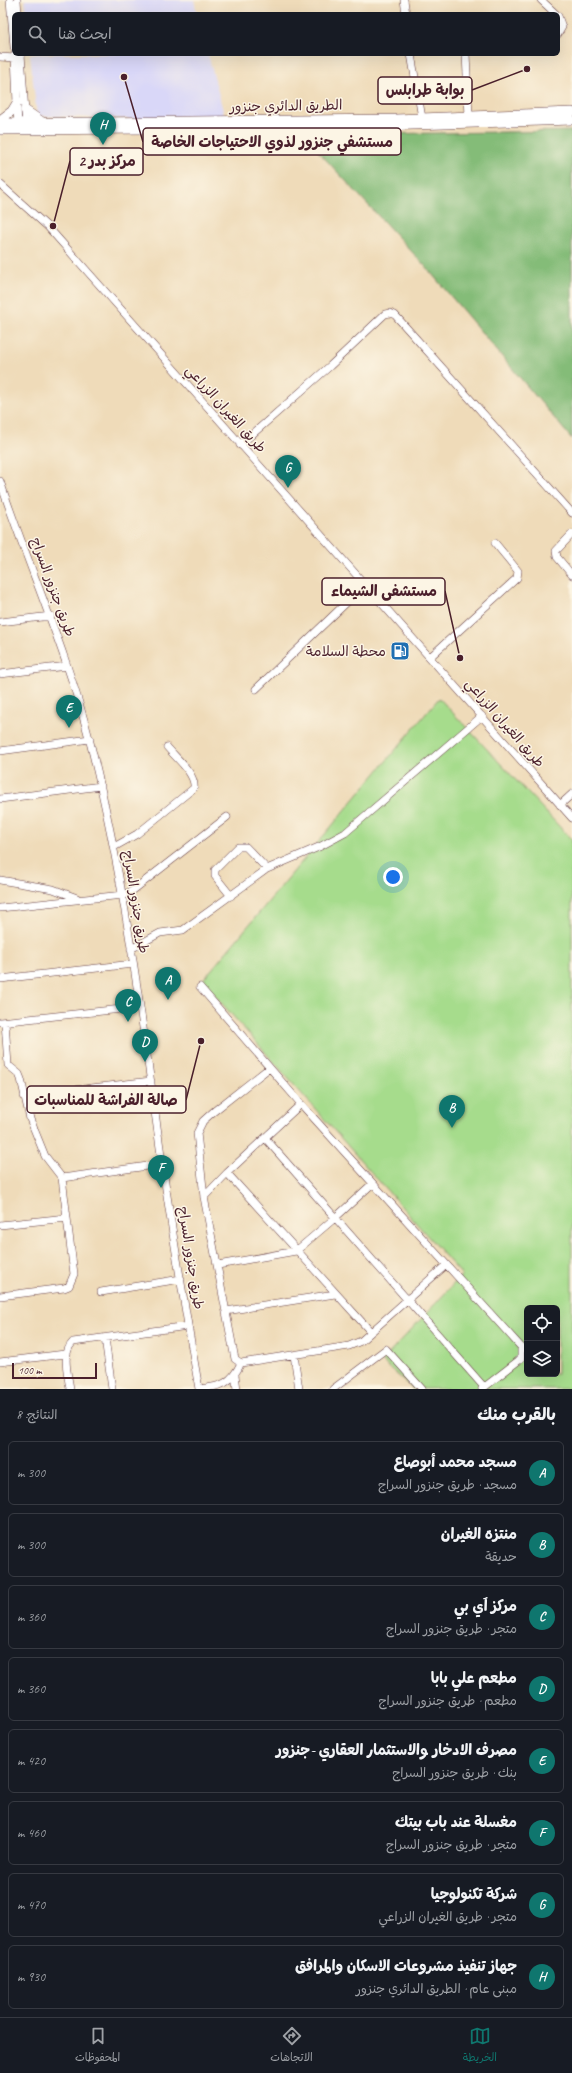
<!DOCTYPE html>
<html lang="ar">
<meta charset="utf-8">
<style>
body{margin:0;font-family:Caveat,"Playpen Sans Arabic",sans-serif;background:#20242c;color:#f1f3f6;direction:rtl}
.controls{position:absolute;right:12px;bottom:12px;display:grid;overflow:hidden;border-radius:6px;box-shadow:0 4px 16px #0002}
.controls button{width:36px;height:36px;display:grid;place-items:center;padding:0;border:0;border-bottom:1px solid #363941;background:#171b24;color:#f1f3f6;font:20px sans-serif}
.scale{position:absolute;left:12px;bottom:10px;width:85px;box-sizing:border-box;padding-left:4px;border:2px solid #4a1f2b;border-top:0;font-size:11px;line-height:14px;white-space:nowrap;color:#4a1f2b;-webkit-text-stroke:3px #fcf5e5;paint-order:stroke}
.you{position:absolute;left:393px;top:877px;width:14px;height:14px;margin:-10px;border:3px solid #fff;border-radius:50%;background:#1a73e8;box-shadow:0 0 0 6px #1a73e833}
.badge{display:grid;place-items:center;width:26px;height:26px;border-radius:50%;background:#0f766e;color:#fff;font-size:13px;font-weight:700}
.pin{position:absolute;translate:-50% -33px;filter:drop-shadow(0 1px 2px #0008)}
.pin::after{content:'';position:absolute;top:21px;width:14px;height:12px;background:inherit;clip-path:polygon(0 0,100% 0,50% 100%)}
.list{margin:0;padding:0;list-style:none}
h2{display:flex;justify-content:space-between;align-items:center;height:52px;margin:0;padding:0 16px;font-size:17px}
h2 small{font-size:13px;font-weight:400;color:#9ea1a6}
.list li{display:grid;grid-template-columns:26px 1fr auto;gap:12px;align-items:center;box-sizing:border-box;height:64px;margin:0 8px 8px;padding:0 8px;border:1px solid #363941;border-radius:6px}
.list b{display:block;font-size:15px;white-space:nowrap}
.list p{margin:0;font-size:13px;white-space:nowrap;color:#9ea1a6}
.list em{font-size:13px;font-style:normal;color:#9ea1a6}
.icon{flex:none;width:22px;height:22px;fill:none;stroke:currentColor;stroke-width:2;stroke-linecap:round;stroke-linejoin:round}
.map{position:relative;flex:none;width:572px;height:1389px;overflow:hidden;direction:ltr}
.search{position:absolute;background:#171b24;box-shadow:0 4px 16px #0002;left:12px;right:12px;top:12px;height:44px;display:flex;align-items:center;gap:10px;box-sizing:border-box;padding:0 14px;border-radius:6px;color:#9ea1a6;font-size:15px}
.sheet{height:628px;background:#171b24}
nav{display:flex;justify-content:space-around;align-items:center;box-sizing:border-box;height:56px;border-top:1px solid #363941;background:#171b24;font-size:11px;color:#9ea1a6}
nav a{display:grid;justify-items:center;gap:2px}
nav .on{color:#0f766e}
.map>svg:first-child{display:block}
.built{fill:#d9d7f8}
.green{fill:#a6dc8c;stroke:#787e5c;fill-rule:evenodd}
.forest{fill:#84bc78;stroke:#676e52}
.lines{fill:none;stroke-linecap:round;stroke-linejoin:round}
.minor-casing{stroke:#633b40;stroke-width:8}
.major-casing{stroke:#633b40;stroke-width:10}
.minor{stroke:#fff;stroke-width:7}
.major{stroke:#fff;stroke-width:9}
.labels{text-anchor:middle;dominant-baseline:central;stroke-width:3;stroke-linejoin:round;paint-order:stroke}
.street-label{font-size:14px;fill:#4a1f2b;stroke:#fcf5e5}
.poi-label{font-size:14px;fill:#4a1f2b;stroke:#fcf5e5;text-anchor:end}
.leader{fill:none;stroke:#4a1f2b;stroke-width:1.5}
.callout-dot{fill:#4a1f2b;stroke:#fcf5e5;stroke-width:1.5}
.callout{fill:#fcf5e5;stroke:#4a1f2b;stroke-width:1.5}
.callout-label{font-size:15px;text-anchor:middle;font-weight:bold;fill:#4a1f2b}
</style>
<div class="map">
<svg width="572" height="1389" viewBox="0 0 572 1389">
<rect width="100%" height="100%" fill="#fcf5e5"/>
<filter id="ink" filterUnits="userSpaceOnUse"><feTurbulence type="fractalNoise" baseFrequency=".025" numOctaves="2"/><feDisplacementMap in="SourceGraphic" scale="8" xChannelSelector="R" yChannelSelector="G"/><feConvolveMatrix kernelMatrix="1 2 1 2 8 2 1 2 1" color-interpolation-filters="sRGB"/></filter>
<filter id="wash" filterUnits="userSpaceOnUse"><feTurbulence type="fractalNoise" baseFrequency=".012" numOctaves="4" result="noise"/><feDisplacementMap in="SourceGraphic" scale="16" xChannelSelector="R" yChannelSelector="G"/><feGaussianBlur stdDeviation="0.9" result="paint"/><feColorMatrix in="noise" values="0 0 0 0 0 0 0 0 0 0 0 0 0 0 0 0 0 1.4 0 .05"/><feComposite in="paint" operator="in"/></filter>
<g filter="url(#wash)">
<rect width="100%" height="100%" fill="#efdbb9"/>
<path class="built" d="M25 0H194L197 14H26Z
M30 54H208L226 122 37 116Z"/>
<path class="green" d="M439 698 572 840V1389H413L382 1361 462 1275 202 981ZM527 1308H557V1374H527Z"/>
<path class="forest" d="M572 131V439L426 267 303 135Z"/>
</g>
<g filter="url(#ink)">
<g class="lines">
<defs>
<path id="minor" d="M10 0 14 47
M17 0 18 14
M404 0 406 14
M541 0 556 14
M558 16 562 27 558 34
M15 54 18 128
M21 54 26 127
M411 54 422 118
M466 54 469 116
M0 57 15 58
M0 184 48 227 572 818
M240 445 330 366 385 314 390 313 395 315 572 513
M0 481C29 568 67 652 90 742 125 880 142 1022 162 1162 173 1238 186 1314 199 1389
M572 534 556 551 557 557 572 575
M0 622 51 616
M430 657 517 578 518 571 495 543
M0 674 67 666
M256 689 365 585
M0 751 90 739
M0 799 101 786
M560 805 572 794
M114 847 137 834 194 788C196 774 176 758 167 747
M0 880 53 889 77 898
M231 896 215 876V870L238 847H246L267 869
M0 908 123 895 132 891 227 817
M131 949 160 933 183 930 267 869 321 846 345 833 482 716
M0 979 133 964
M200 987 301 1104 521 1347V1358L518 1361 482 1389
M0 1022 140 1007
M269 1068 213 1112 203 1121 197 1133 204 1197 235 1359 241 1363 349 1346 361 1341 446 1265
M24 1096 151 1081
M266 1139 484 1387
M227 1173 371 1332
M62 1178 162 1164
M204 1197 227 1173 301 1104
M0 1225 67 1218
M218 1265 296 1251 336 1217 372 1184
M101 1292 181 1279
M0 1296 64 1288 69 1286 74 1274 62 1178 45 1156 30 1119 21 1079 19 1074 8 1065 5 1022
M226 1311 335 1294
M105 1338 112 1389
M294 1355 299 1389
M0 1362 65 1354
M235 1375 237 1389
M70 1389C68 1374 61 1354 73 1342L188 1326
M200 1389C222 1386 231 1384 241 1363
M333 1389 386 1349 422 1389"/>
<path id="major" d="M25 110 41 121
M0 120 12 111 18 101
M0 123 396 119 572 112
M0 130 319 128 572 120"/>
</defs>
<use href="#minor" class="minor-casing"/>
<use href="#major" class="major-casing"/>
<use href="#minor" class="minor"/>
<use href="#major" class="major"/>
</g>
</g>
<defs>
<symbol id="fuel-square" viewBox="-11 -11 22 22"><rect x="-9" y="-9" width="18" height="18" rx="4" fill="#1f6fb2" stroke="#fcf5e5"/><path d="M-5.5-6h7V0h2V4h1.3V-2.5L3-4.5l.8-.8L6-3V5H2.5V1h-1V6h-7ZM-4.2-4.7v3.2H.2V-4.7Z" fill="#fff"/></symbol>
</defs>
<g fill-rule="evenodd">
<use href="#fuel-square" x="389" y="640" width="22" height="22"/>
</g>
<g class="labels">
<g class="street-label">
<text transform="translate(286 106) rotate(-1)">الطريق الدائري جنزور</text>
<text transform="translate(226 409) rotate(48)">طريق الغيران الزراعي</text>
<text transform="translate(53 587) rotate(70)">طريق جنزور السراج</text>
<text transform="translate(505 723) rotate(49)">طريق الغيران الزراعي</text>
<text transform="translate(136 902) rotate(81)">طريق جنزور السراج</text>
<text transform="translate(191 1258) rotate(81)">طريق جنزور السراج</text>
</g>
<g class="poi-label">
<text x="386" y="651">محطة السلامة</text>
</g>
</g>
<path class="leader" d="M527 69L472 90M124 77L143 142M53 226L70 161M460 658L445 591M201 1041L186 1100"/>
<g class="callout-dot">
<circle cx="527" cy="69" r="4"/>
<circle cx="124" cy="77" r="4"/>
<circle cx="53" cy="226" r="4"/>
<circle cx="460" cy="658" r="4"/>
<circle cx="201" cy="1041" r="4"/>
</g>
<g class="callout">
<rect x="378" y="77" width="94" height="27" rx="4"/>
<rect x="143" y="128" width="258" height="27" rx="4"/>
<rect x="70" y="148" width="73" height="27" rx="4"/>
<rect x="322" y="578" width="123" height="27" rx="4"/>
<rect x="27" y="1086" width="159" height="27" rx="4"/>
</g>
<g class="callout-label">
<text x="425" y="95">بوابة طرابلس</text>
<text x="272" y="147">مستشفي جنزور لذوي الاحتياجات الخاصة</text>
<text x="107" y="166">مركز بدر 2</text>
<text x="384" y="596">مستشفى الشيماء</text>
<text x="106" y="1105">صالة الفراشة للمناسبات</text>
</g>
</svg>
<div class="controls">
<button><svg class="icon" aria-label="locate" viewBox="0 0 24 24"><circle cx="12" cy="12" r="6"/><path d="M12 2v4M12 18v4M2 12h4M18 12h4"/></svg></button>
<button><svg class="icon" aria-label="layers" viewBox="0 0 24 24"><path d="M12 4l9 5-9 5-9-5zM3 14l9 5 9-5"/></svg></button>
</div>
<div class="scale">100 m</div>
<div class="you"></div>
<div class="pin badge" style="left:168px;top:1000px">A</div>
<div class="pin badge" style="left:452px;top:1128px">B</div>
<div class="pin badge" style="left:128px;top:1022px">C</div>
<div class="pin badge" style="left:145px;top:1062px">D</div>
<div class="pin badge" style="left:69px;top:728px">E</div>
<div class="pin badge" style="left:161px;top:1188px">F</div>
<div class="pin badge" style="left:288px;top:488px">G</div>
<div class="pin badge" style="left:103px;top:145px">H</div>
<div class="search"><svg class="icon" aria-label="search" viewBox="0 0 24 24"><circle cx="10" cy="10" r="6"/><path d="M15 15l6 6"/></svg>ابحث هنا</div>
</div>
<section class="sheet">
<h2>بالقرب منك<small>النتائج: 8</small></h2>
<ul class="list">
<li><span class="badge">A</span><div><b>مسجد محمد أبوصاع</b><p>مسجد · طريق جنزور السراج</p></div><em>300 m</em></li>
<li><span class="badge">B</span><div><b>منتزه الغيران</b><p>حديقة</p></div><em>300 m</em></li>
<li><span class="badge">C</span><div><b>مركز اَي بي</b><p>متجر · طريق جنزور السراج</p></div><em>360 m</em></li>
<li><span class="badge">D</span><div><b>مطعم علي بابا</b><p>مطعم · طريق جنزور السراج</p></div><em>360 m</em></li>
<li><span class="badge">E</span><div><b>مصرف الادخار والاستثمار العقاري -جنزور</b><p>بنك · طريق جنزور السراج</p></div><em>420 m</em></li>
<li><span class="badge">F</span><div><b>مغسلة عند باب بيتك</b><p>متجر · طريق جنزور السراج</p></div><em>460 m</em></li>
<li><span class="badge">G</span><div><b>شركة تكنولوجيا</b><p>متجر · طريق الغيران الزراعي</p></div><em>470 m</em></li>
<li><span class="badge">H</span><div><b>جهاز تنفيذ مشروعات الاسكان والمرافق</b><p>مبنى عام · الطريق الدائري جنزور</p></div><em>930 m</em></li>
</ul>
</section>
<nav>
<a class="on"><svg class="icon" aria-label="map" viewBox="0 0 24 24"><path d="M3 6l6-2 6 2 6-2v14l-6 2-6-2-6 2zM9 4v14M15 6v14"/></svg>الخريطة</a>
<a><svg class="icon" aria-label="directions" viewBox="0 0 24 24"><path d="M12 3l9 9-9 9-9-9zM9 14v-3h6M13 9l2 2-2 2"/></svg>الاتجاهات</a>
<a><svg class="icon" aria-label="saved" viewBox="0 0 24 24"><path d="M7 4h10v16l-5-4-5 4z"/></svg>المحفوظات</a>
</nav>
